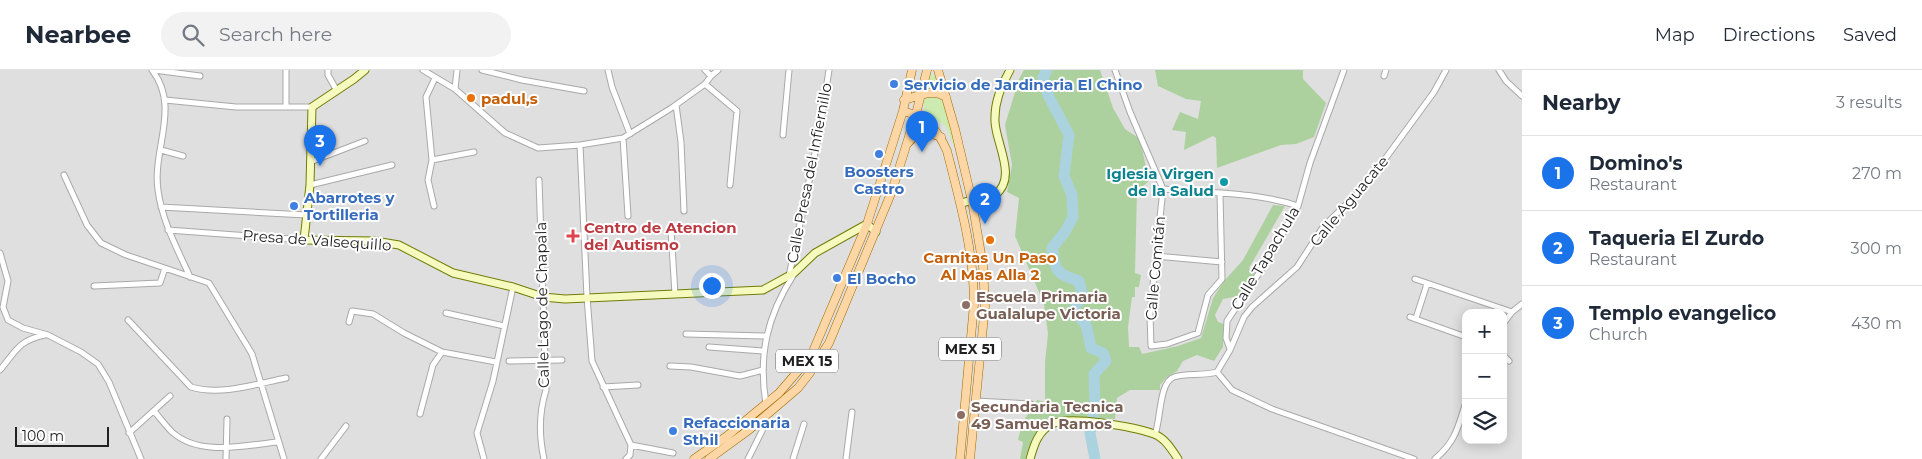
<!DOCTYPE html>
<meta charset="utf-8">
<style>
body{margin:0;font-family:Montserrat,sans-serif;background:#f2f2f3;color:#1f2937}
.controls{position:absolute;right:15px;bottom:15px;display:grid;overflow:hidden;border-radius:10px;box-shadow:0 2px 12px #0003}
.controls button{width:45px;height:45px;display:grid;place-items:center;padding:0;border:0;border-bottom:1px solid #e0e1e3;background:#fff;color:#1f2937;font:25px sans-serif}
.scale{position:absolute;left:15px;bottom:12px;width:94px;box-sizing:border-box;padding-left:5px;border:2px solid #222;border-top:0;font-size:14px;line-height:18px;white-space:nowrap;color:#222;-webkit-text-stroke:4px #fff;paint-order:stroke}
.you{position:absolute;left:711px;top:215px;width:18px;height:18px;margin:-12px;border:4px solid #fff;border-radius:50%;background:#1a73e8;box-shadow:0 0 0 8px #1a73e833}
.badge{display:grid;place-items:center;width:32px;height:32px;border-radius:50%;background:#1a73e8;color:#fff;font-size:16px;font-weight:700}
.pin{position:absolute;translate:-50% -41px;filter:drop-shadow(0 1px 2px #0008)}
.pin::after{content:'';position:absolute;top:26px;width:18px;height:15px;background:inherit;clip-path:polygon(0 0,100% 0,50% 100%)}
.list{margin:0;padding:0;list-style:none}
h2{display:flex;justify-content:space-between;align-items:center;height:65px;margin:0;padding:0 20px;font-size:21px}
h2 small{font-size:16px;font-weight:400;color:#747a83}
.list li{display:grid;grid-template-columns:32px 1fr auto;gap:15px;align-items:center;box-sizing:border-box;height:75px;padding:0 20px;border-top:1px solid #e0e1e3}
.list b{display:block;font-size:19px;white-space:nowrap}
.list p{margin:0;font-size:16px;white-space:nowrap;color:#747a83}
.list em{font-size:16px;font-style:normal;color:#747a83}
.icon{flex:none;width:28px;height:28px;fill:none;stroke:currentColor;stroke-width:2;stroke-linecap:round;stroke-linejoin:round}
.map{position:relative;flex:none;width:1522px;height:389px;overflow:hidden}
header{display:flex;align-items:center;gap:30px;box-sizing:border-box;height:70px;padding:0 25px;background:#fff;border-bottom:1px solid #e0e1e3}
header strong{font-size:24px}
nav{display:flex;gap:28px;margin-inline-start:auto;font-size:18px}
.search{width:350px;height:45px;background:#f2f2f3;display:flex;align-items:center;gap:12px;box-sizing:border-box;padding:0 18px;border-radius:28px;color:#747a83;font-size:19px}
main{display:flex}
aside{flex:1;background:#fff}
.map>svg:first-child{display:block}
.residential{fill:#e0dfdf;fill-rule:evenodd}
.grass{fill:#cdebb0}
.forest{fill:#add19e}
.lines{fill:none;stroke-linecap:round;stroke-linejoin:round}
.river{stroke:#aad3df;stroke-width:11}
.street-casing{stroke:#a9a9a9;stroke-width:7}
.secondary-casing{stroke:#707d05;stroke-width:9}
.primary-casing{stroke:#a06b00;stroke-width:9}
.street{stroke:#fff;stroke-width:5}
.secondary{stroke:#f7fabf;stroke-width:7}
.primary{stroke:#fcd6a4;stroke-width:8}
.shop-dot{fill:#3f7fe0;stroke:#fff;stroke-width:2}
.food-dot{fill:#e8710a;stroke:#fff;stroke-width:2}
.culture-dot{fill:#0f9aa8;stroke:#fff;stroke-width:2}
.health-dot{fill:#e0444e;stroke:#fff;stroke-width:2}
.education-dot{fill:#8d6e63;stroke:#fff;stroke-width:2}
.labels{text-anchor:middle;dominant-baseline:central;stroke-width:4;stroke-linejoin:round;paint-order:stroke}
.shield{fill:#fff;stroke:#646464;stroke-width:1}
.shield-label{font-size:14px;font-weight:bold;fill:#222}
.shop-label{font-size:15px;font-weight:bold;fill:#366cbe;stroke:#fff;text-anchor:start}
.food-label{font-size:15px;font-weight:bold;fill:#c56008;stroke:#fff;text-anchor:start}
.street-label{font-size:15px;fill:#222;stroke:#fff}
.culture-label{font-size:15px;font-weight:bold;fill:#0d838f;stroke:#fff;text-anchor:end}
.health-label{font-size:15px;font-weight:bold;fill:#be3a42;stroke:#fff;text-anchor:start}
.education-label{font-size:15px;font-weight:bold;fill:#785e54;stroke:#fff;text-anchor:start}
</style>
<header>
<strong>Nearbee</strong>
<div class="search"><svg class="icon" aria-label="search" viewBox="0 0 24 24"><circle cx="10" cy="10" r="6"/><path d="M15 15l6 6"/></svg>Search here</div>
<nav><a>Map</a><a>Directions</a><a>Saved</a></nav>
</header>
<main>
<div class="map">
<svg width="1522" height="389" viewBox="0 0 1522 389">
<rect width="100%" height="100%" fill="#f2efe9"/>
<path class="residential" d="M0 0H1522V389H0ZM1466 243H1503V370H1466Z"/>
<path class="grass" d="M932 4 935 6 947 33 957 83 946 57 925 41 923 32 928 6Z"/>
<path class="forest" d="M1024 0H1100L1113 38 1125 59 1140 69 1149 111 1137 121 1135 203 1141 205 1139 217H1135V227H1132L1128 257 1129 277H1139L1142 284 1178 276 1201 268 1213 228 1224 211 1243 190 1273 135 1285 136 1249 198 1255 203 1239 226 1223 229 1215 245 1218 252 1224 254 1223 277 1214 291 1197 285 1183 291 1177 301 1167 307 1160 315V320H1130L1117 328 1115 349 1071 347 1049 348 1033 367 1025 389H1020L1023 372 1018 370 1022 353 1037 330 1045 332V292L1048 264 1044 234 1015 166 1019 128 1007 122 1012 95 1005 55 1019 9Z
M1155 0H1303V9L1326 33 1314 67 1296 74 1281 75 1217 98 1216 68 1213 66 1184 80 1186 62 1172 60 1180 42 1198 49 1201 31 1186 29 1158 16Z"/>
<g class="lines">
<path class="river" d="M1047 0 1043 8 1048 25 1069 65 1064 106 1072 125 1073 147 1065 162 1052 178C1055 201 1056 204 1079 211L1082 223 1074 240 1086 255 1091 278 1103 283 1106 291 1094 304 1095 336 1090 363 1095 389"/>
<defs>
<path id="street" d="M152 0C181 37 152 79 158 120 162 151 177 178 190 207
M154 0 200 6
M286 0V37
M328 0V5L337 21
M423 0 455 19 505 63 538 78 580 75 623 68 673 37 705 14 711 6 718 0
M482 0 522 10 584 21
M608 0 612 17 630 64
M705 0 711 6
M1115 0 1130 42 1163 119
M1499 0 1506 11 1522 26
M1384 6 1386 0
M705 14 737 41 730 115
M455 19 457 0
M165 30 236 37H312
M676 35 681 72 684 141
M783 65 789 0
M623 68 628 146
M580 75 587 227 592 291 631 375 630 385 626 389
M161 80 183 86
M432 90 474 82
M310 92 365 71
M64 105 87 155 101 173 126 185 209 213 252 284 284 389
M539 110 546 320C539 342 539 366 544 389
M310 115 392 95
M1163 119 1150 244 1151 276 1167 274 1198 263 1208 225 1222 209 1220 124
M1163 119C1207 123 1256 122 1298 136
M434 136 428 110 432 90 426 27 435 8
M161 137 306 145
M168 160 304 170
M671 160 675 224
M0 183 8 211 3 237 8 250 23 258 48 265 81 282 98 294 109 312 141 389
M1156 186 1222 192
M789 206 819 64 829 0
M1415 209 1512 242
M94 216 160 213 165 198
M446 243 504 256
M1410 247 1466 267
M1416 248 1427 214
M128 250 191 317C220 326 256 314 286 308
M349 252 352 241 373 244 404 263 442 282 496 292
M1503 254 1512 242 1522 234
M686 264 766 266
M709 277 763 281
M1230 279 1226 268 1227 251 1269 188 1298 136 1310 93 1344 0
M1503 285 1509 291
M509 291 562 290
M670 296 691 297 740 306 763 300
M0 300C16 281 19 270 45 265
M1217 302 1232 320 1272 339 1414 389
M603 317 638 315
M975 331 1031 334
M766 334C758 285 767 246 794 204
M154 341C160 348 166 356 172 362 200 387 245 375 278 372
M420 344 433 295 442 282
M129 363 170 326
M1155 364C1161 349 1159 312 1174 307 1185 303 1204 306 1217 302L1230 280 1244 247 1252 237 1297 197 1323 157 1366 115 1434 22 1446 0
M631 375 673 383
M226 389 227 349
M321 389 346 356
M484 389 477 363 493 311 513 217
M748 389 762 361 766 346
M793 389 804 354
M846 389 852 342
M1435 389C1456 371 1458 357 1466 332"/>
<path id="secondary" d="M365 0 354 9 312 37 310 115 304 170 375 171 399 175 453 203 513 217 543 227 565 229 763 220 794 203 815 183 867 154 876 162
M961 133 995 125C1018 108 996 74 995 52 994 32 1001 17 1010 0
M1030 389C1034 375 1038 361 1052 354 1069 345 1135 357 1154 364 1165 368 1172 380 1178 389"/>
<path id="primary" d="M938 0 955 59 972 131 983 196 985 236 970 389
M904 30C919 26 932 18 946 27
M903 41C926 47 938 60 947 81 960 132 974 181 974 234L960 389
M908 73C916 62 929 62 941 67
M694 389 727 366 779 323 811 286 867 154 903 41 912 0
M709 389 750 359 798 318 809 304 829 273 892 121 916 44 927 0"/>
</defs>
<use href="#street" class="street-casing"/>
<use href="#secondary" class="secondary-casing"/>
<use href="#primary" class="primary-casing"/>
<use href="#street" class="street"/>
<use href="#secondary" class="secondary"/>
<use href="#primary" class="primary"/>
</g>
<g class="shop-dot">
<circle cx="894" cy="14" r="5"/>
<circle cx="879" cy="84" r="5"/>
<circle cx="294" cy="136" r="5"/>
<circle cx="837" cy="208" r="5"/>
<circle cx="673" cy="361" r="5"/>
</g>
<g class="food-dot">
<circle cx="471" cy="28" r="5"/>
<circle cx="990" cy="170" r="5"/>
</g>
<circle class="culture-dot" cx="1224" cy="112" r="5"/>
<path class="health-dot" d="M570.5 158.5h5v5h5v5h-5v5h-5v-5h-5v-5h5z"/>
<g class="education-dot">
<circle cx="966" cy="235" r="5"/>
<circle cx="961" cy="345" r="5"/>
</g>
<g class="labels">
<g class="shield">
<rect x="939" y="267.5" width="62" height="23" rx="4"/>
<rect x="776" y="279.5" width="62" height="23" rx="4"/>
</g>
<g class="shield-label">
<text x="970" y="279">MEX 51</text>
<text x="807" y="291">MEX 15</text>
</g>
<g class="shop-label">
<text x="904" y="14">Servicio de Jardineria El Chino</text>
<text x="879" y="101" text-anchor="middle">Boosters<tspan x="879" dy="17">Castro</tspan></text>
<text x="304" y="127">Abarrotes y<tspan x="304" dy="17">Tortilleria</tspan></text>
<text x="847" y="208">El Bocho</text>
<text x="683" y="352">Refaccionaria<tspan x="683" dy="17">Sthil</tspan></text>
</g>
<g class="food-label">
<text x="481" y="28">padul,s</text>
<text x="990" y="187" text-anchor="middle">Carnitas Un Paso<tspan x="990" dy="17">Al Mas Alla 2</tspan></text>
</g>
<g class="street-label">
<text transform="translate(809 103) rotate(-79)">Calle Presa del Infiernillo</text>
<text transform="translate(1349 131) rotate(-50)">Calle Aguacate</text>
<text transform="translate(317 170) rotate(4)">Presa de Valsequillo</text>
<text transform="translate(1265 188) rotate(-59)">Calle Tapachula</text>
<text transform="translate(1155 198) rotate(-85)">Calle Comitán</text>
<text transform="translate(542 235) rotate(-91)">Calle Lago de Chapala</text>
</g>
<g class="culture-label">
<text x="1214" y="103">Iglesia Virgen<tspan x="1214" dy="17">de la Salud</tspan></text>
</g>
<g class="health-label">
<text x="584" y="157">Centro de Atencion<tspan x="584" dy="17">del Autismo</tspan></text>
</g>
<g class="education-label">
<text x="976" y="226">Escuela Primaria<tspan x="976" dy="17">Gualalupe Victoria</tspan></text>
<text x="971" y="336">Secundaria Tecnica<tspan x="971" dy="17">49 Samuel Ramos</tspan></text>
</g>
</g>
</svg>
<div class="controls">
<button>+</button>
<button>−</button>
<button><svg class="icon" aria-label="layers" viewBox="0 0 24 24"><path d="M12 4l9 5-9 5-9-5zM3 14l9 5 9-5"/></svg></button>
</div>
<div class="scale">100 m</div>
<div class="you"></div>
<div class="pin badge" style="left:922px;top:82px">1</div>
<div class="pin badge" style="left:985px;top:154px">2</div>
<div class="pin badge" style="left:320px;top:96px">3</div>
</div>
<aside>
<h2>Nearby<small>3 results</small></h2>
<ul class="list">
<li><span class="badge">1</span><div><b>Domino's</b><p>Restaurant</p></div><em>270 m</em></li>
<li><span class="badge">2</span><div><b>Taqueria El Zurdo</b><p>Restaurant</p></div><em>300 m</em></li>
<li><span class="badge">3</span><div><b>Templo evangelico</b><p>Church</p></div><em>430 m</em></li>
</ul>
</aside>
</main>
